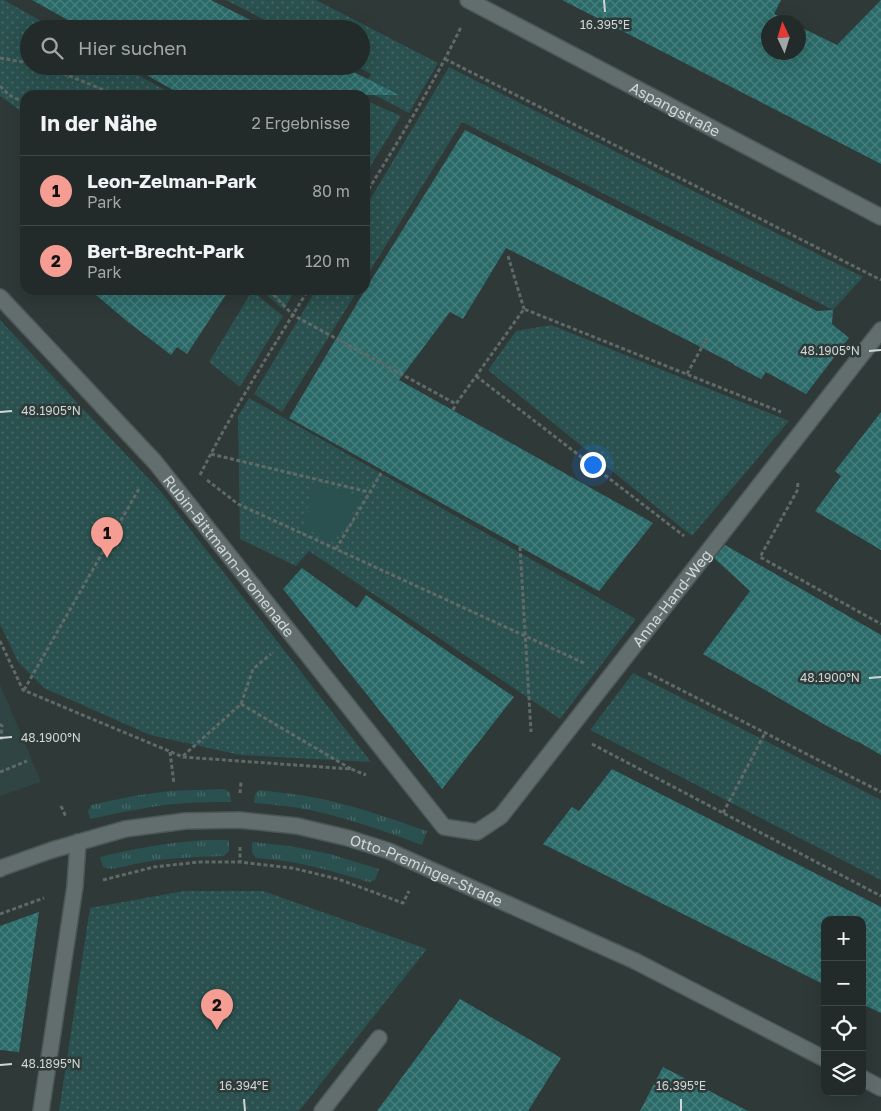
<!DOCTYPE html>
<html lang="de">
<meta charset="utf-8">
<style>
body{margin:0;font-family:"Golos Text",sans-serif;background:#2a3332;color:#f1f3f6}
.controls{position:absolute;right:15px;bottom:15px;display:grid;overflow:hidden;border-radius:10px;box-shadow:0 5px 20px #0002}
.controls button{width:45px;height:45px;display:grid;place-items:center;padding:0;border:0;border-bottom:1px solid #3f4747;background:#222b2a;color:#f1f3f6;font:25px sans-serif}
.compass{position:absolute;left:761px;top:15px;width:45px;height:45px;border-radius:50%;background:#222b2a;box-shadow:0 5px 20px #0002;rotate:356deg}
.you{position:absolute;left:592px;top:464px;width:18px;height:18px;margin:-12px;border:4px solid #fff;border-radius:50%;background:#1a73e8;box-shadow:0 0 0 8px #1a73e833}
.badge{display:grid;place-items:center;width:32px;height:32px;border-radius:50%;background:#f59c93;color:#111;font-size:16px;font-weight:700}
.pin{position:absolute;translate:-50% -41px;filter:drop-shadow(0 1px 2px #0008)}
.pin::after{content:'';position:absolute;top:26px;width:18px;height:15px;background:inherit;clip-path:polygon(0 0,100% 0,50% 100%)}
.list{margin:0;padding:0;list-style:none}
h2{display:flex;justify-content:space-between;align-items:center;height:65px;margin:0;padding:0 20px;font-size:21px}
h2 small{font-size:16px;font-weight:400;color:#a2a7a8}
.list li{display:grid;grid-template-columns:32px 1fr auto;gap:15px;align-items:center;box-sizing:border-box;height:70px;padding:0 20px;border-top:1px solid #3f4747}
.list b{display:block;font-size:19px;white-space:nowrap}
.list p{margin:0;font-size:16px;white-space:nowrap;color:#a2a7a8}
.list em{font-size:16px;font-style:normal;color:#a2a7a8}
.icon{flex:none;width:28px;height:28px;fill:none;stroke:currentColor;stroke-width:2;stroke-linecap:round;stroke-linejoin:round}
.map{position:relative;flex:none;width:881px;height:1111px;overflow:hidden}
.search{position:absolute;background:#222b2a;box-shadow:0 5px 20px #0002;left:20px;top:20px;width:350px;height:55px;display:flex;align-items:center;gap:12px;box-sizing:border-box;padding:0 18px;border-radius:28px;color:#a2a7a8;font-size:19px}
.panel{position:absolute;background:#222b2a;box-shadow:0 5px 20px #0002;left:20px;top:90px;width:350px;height:205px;border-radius:15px}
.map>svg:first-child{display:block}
.built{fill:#304443}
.grass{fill:url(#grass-tufts)}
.park{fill:url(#park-dots)}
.pitch{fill:#2a514f}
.building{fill:url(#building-cross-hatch)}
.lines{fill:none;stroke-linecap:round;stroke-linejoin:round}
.lane-casing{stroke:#4d5757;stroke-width:18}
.street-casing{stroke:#4d5757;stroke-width:18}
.path{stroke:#5f6968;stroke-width:3;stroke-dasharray:4 2.5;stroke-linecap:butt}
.lane{stroke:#616e6d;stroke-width:15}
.street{stroke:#616e6d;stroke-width:15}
.ticks{fill:none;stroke:#d0d7d6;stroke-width:2}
.labels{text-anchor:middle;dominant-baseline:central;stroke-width:5;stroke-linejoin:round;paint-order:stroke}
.street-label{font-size:15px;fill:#d0d7d6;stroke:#2e3938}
.ticks-label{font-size:12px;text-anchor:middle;fill:#d0d7d6;stroke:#2e3938;stroke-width:5;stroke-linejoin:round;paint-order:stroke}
</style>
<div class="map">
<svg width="881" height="1111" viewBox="0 0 881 1111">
<defs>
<pattern id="grass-tufts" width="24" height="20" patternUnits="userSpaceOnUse" patternTransform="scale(1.25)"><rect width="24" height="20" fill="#2a514f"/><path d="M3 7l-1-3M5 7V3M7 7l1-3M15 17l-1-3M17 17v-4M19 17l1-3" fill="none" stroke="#486968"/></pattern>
<pattern id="park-dots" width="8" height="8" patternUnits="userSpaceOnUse" patternTransform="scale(1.25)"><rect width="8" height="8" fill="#2a514f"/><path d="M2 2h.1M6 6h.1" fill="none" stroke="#486968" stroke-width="1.8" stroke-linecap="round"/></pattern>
<pattern id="building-cross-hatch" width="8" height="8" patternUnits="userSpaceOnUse" patternTransform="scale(1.25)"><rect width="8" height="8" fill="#2a6b69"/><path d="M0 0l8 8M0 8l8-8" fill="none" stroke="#487f7e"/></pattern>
</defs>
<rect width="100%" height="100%" fill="#2e3938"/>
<path class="built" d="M0 684 41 782 0 796Z"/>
<path class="grass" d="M224 789 230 792 231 802C216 802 202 802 187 803 155 805 122 812 90 819L88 811 91 805 133 796 169 791Z
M259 790C283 793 308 795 331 801 364 809 395 820 427 831L422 845C389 833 357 821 323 813 300 807 277 805 254 803L255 794Z
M203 840H229V851L224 856C193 857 161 858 130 865 121 867 112 871 103 867L100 857C136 848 167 843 203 840Z
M252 842 290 846 330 854 379 869 375 880 369 882C332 871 295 860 256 858L252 853Z"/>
<path class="park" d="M0 0H4L55 29H29V66H122L174 95H25V114L0 96Z
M226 0H316L438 63 409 113 363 89 371 74 356 66H361V29H282Z
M449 67 863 277 833 310 462 122 365 279V208Z
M365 100 401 116 370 167 365 165Z
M261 290H295L284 310Z
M316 290H358L282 412 254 394Z
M252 291 283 316 240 387 209 362Z
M0 320 162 493 371 762 240 755 150 735 44 688 18 662 0 624Z
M551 325 789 421 692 536 488 370 516 331Z
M249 398 636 619 560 719 309 551 296 566 240 539 238 416Z
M633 673 881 800V880L590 730Z
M184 891H263L427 949 299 1111H59L90 908Z"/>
<path class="pitch" d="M311 483 363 497 333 542 305 528Z"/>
<path class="building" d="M32 0H211L268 29H84Z
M562 0H781L774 14 792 22H768V52H798V26L837 45 881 0V164Z
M151 66H342L399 95H182L148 76 153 67Z
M465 130 817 311 833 310 832 324 849 338 806 394 766 372 761 379 734 365V364L506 248 463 319 450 312 399 380 653 523 599 591 289 418 365 290Z
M90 290H229L187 354 177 347 171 355 128 322Z
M881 412V550L815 511 841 476 835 471Z
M725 545 881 635V755L857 741V742L827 726 703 654 750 591 714 558Z
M302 568 357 608 366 595 514 697 442 789 283 589Z
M612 769 881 907V1013L862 1004V920H825V985L543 844 572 807 579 811Z
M39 912 19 1052 0 1050V926Z
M460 999 561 1058 528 1111H377Z
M663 1067 748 1111H640Z"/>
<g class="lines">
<defs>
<g id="lane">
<path id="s1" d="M0 297 155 462 444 827 477 832 501 816 881 330"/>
<path id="s2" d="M1 868 52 850 125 829 185 821 239 820 297 826 348 838 389 851 635 961"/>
</g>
<g id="street">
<path id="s3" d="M468 0 881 217"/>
<path d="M0 869 1 868"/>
<path d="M635 961 825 1059"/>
<path d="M862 1078 881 1088"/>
<path d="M41 1111 75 886 78 842"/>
<path d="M322 1111 379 1038"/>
</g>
</defs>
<use href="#lane" class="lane-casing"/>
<use href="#street" class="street-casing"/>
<path class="path" d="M0 58 29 63
M445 59 881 280
M45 66 116 95
M0 86 9 95 25 103
M365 195C399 140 433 85 461 27
M508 256 524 309
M269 290 293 315 456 404 524 309 781 412
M687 374 707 338
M476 376 684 536
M453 410 456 404
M211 454 369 492
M200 475C232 411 271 351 308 290
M207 480 238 504 586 664
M798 483 797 491 760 557 881 624
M520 547 531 732
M336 549 383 470
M0 641 23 690 183 757 351 769 366 775
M648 673 881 792
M24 690 140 487
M241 704 351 769
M0 724 2 726 1 741 0 742
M592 744 881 896
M170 752 174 784
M183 756 241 704 253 669 271 654
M0 772 27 761
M240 793 241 782
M61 806 66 817
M723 813 765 733
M240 847V862
M103 880 154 867 198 862H240L292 868 338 879 403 903 409 891
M0 914 44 898"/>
<use href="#lane" class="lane"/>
<use href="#street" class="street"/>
</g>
<path class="ticks" d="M604 0 605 12M869 351 881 350M0 412 12 411M869 678 881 677M0 738 12 737M0 1065 12 1064M244 1099 245 1111M681 1099V1111"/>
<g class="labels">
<g class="street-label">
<text stroke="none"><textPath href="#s3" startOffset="234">Aspangstraße</textPath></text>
<text stroke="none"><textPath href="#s1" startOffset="346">Rubin-Bittmann-Promenade</textPath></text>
<text stroke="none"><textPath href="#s1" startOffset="1031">Anna-Hand-Weg</textPath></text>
<text stroke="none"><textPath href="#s2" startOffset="440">Otto-Preminger-Straße</textPath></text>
</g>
</g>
<g class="ticks-label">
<text x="605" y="29">16.395°E</text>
<text x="830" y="355">48.1905°N</text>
<text x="51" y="415">48.1905°N</text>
<text x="830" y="682">48.1900°N</text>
<text x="51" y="742">48.1900°N</text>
<text x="51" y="1068">48.1895°N</text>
<text x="244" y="1090">16.394°E</text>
<text x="681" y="1090">16.395°E</text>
</g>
</svg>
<div class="controls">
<button>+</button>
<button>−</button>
<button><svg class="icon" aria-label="locate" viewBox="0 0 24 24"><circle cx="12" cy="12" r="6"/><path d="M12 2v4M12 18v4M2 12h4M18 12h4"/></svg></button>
<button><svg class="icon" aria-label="layers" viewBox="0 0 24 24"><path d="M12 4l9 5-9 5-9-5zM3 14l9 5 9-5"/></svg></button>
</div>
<svg class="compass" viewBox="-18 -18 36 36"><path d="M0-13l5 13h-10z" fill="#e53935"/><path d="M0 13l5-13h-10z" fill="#a2a7a8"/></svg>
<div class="you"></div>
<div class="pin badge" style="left:107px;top:558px">1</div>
<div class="pin badge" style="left:217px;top:1030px">2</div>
<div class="search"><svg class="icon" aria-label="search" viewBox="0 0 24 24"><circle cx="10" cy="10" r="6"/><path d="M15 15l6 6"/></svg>Hier suchen</div>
<section class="panel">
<h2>In der Nähe<small>2 Ergebnisse</small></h2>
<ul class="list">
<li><span class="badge">1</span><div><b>Leon-Zelman-Park</b><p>Park</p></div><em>80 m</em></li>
<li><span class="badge">2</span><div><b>Bert-Brecht-Park</b><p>Park</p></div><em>120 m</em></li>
</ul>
</section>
</div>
